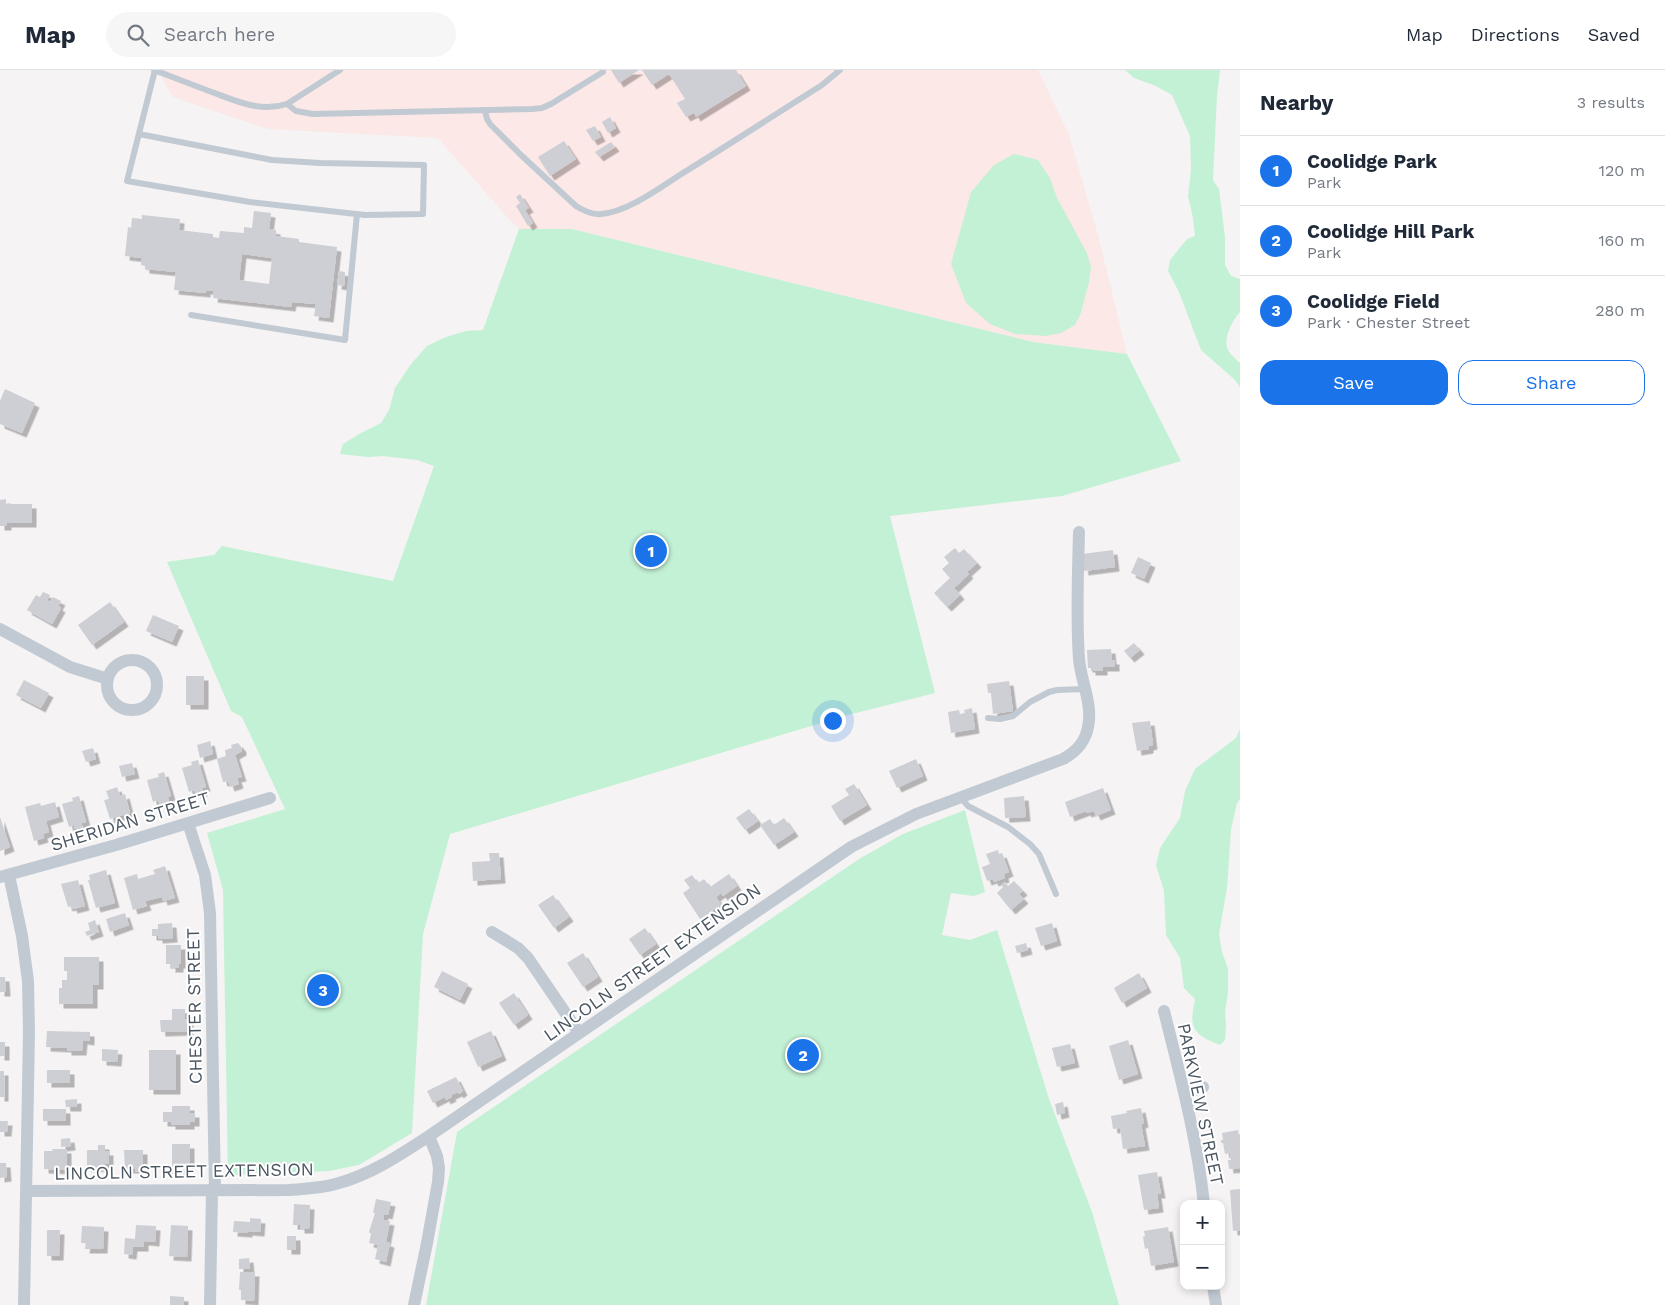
<!DOCTYPE html>
<meta charset="utf-8">
<style>
body{margin:0;font-family:"Work Sans",sans-serif;background:#f6f6f7;color:#1f2937}
.controls{position:absolute;right:15px;bottom:15px;display:grid;overflow:hidden;border-radius:10px;box-shadow:0 2px 8px #0003}
.controls button{width:45px;height:45px;display:grid;place-items:center;padding:0;border:0;border-bottom:1px solid #e0e1e3;background:#fff;color:#1f2937;font:25px sans-serif}
.you{position:absolute;left:832px;top:650px;width:18px;height:18px;margin:-12px;border:4px solid #fff;border-radius:50%;background:#1a73e8;box-shadow:0 0 0 8px #1a73e833}
.badge{display:grid;place-items:center;width:32px;height:32px;border-radius:50%;background:#1a73e8;color:#fff;font-size:16px;font-weight:700}
.pin{position:absolute;translate:-50% -50%;border:2px solid #fff;box-shadow:0 1px 5px #0006}
.list{margin:0;padding:0;list-style:none}
h2{display:flex;justify-content:space-between;align-items:center;height:65px;margin:0;padding:0 20px;font-size:21px}
h2 small{font-size:16px;font-weight:400;color:#747a83}
.list li{display:grid;grid-template-columns:32px 1fr auto;gap:15px;align-items:center;box-sizing:border-box;height:70px;padding:0 20px;border-top:1px solid #e0e1e3}
.list b{display:block;font-size:19px;white-space:nowrap}
.list p{margin:0;font-size:16px;white-space:nowrap;color:#747a83}
.list em{font-size:16px;font-style:normal;color:#747a83}
.actions{display:flex;gap:10px;padding:15px 20px}
.actions a{flex:1;padding:11px 0;border:1px solid #1a73e8;border-radius:15px;text-align:center;font-size:18px;color:#1a73e8}
.actions .main{background:#1a73e8;color:#fff}
.icon{flex:none;width:28px;height:28px;fill:none;stroke:currentColor;stroke-width:2;stroke-linecap:round;stroke-linejoin:round}
.map{position:relative;flex:none;width:1240px;height:1235px;overflow:hidden}
header{display:flex;align-items:center;gap:30px;box-sizing:border-box;height:70px;padding:0 25px;background:#fff;border-bottom:1px solid #e0e1e3}
header strong{font-size:24px}
nav{display:flex;gap:28px;margin-inline-start:auto;font-size:18px}
.search{width:350px;height:45px;background:#f6f6f7;display:flex;align-items:center;gap:12px;box-sizing:border-box;padding:0 18px;border-radius:28px;color:#747a83;font-size:19px}
main{display:flex}
aside{flex:1;background:#fff}
.map>svg:first-child{display:block}
.medical{fill:#fce8e6}
.green{fill:#c3f1d5}
.building{fill:#cdcfd5;fill-rule:evenodd;filter:url(#shadow)}
.lines{fill:none;stroke-linecap:round;stroke-linejoin:round}
.service{stroke:#c1cad2;stroke-width:6}
.minor{stroke:#c1cad2;stroke-width:12}
.labels{text-anchor:middle;dominant-baseline:central;stroke-width:4;stroke-linejoin:round;paint-order:stroke}
.street-label{font-size:18px;fill:#4a5661;stroke:#fff}
</style>
<header>
<strong>Map</strong>
<div class="search"><svg class="icon" aria-label="search" viewBox="0 0 24 24"><circle cx="10" cy="10" r="6"/><path d="M15 15l6 6"/></svg>Search here</div>
<nav><a>Map</a><a>Directions</a><a>Saved</a></nav>
</header>
<main>
<div class="map">
<svg width="1240" height="1235" viewBox="0 0 1240 1235">
<defs>
<filter id="shadow"><feDropShadow dx="4.5" dy="4.5" stdDeviation="0" flood-color="#0004"/></filter>
</defs>
<rect width="100%" height="100%" fill="#f5f3f3"/>
<path class="medical" d="M157 0H1038L1069 65 1098 165 1127 284 1033 272 572 159H519L507 147 438 68 268 59 173 27Z"/>
<path class="green" d="M1125 0H1220L1217 26 1213 110 1219 119 1225 167V195L1231 206 1240 209V242C1233 250 1224 266 1227 277 1228 283 1236 289 1240 293V317L1235 310 1201 280 1179 222 1168 201 1170 190 1187 169 1195 166 1193 148 1188 126 1191 100 1190 66 1172 25 1156 16 1134 8Z
M1014 84 1038 90 1050 108 1057 128 1087 183 1091 197 1089 212 1081 243 1075 255 1061 263 1046 266 1015 264 990 254 966 233 951 194 971 122 994 95Z
M519 159H572L1033 272 1127 284 1181 391 1062 426 890 446 935 623 848 645 450 764 423 864 412 1063 359 1095 329 1101 228 1105 223 820 207 763 285 739 242 647 231 641 167 492 214 485 222 476 393 511 434 396 417 390 383 386 368 387 340 384 343 374 359 364 381 353 389 340 395 318 411 294 427 276 446 267 466 261 483 260Z
M1240 659V729L1237 733 1231 759 1227 818 1219 864 1222 882 1228 899V922L1225 942 1226 955 1225 970 1220 975C1203 968 1189 963 1193 941 1193 937 1195 933 1195 929L1184 918 1180 888 1166 865 1164 821 1156 795 1160 778 1180 748 1185 721 1195 699 1236 668Z
M965 740 985 822 974 826 951 823 942 865 970 870 997 860 1049 1029 1092 1142 1119 1235H426L457 1062 859 789 903 764Z"/>
<path class="building" d="M611 0H639L619 13Z
M642 0H736L746 16 696 47 694 43 686 47 677 33 685 29 669 4 652 15Z
M610 47 616 58 608 63 602 52Z
M595 56 601 67 593 71 586 60Z
M564 71 576 89 550 106 538 87Z
M611 72 615 77 599 87 595 82Z
M520 124 529 138 525 140 533 153 528 156 516 136 520 133 516 127Z
M254 141 271 143 269 159 276 160V166L299 169V172L337 177 329 248 314 246 316 234 292 232 291 237 213 228 214 221 206 220V223L174 220 176 202 145 199V196L141 195 142 188 125 186 128 157 131 158 132 148 142 149V145L180 149 179 160 213 164V167L219 168 220 161 244 163V157L252 158ZM242 184 272 188 269 214 239 210Z
M339 201 345 202 344 216 337 215Z
M5 319 35 333 22 363 0 354V331Z
M6 429V434H32V453H7V456H0V430Z
M955 478 959 483 964 479 977 493 967 502 969 504 954 518 960 525 947 537 934 523 950 508 942 499 949 493 944 487Z
M1113 480 1115 497 1084 501 1082 484Z
M1138 487 1151 493 1144 509 1131 503Z
M43 522 50 525 47 530 50 532 53 527 61 531 58 536 61 538 52 554 27 540 36 525 40 527Z
M110 532 124 552 92 575 78 555Z
M153 545 179 556 172 572 146 561Z
M1134 573 1140 580 1130 588 1124 581Z
M1111 579 1112 590H1115V597H1103V601H1091V598H1088L1087 580Z
M186 606H204V635H186Z
M24 610 49 623 41 638 16 625Z
M1009 611 1013 641 993 644 991 623H988L987 614Z
M972 638 975 659 951 663 948 642 959 640 960 644 965 643 964 640Z
M1150 651 1153 675 1149 676V679L1137 681 1132 653Z
M210 671 213 684 200 688 197 675Z
M238 673 242 678V681L235 685 242 707 237 708 239 714 230 717 228 711 223 712 217 689 226 686 225 680 232 678 231 675Z
M93 678 96 689 86 692 82 681Z
M916 689 923 706 897 718 889 701Z
M198 690 206 717 202 718 203 722 196 724 194 720 189 722 182 698 192 695 191 692Z
M132 693 135 704 122 707 119 696Z
M164 702 171 726 168 727 169 733 160 735 158 730 153 732 147 710 159 707 158 704Z
M854 714 867 735 840 751 831 736 849 725 845 719Z
M117 717 120 726 125 724 130 743 110 749 104 730 109 729 106 721Z
M1103 718 1111 740 1096 746 1094 741 1087 743 1086 741 1070 747 1065 732Z
M79 726 86 752 81 753 83 757 75 759 74 755 69 757 62 734 73 731 72 728Z
M1024 726 1026 747 1005 748 1004 728Z
M55 732 59 747 46 751 49 762 43 764 44 768 34 771 25 737 40 733 41 736Z
M749 739 758 751 745 760 736 748Z
M0 747 10 777 0 781Z
M784 748 794 762 774 775 760 755 770 749 774 755Z
M998 780 999 784 1002 783 1009 802 1004 804 1005 808 994 812 993 809 987 811 982 797 990 794 986 784Z
M489 783H499L501 809 473 811 472 792 490 791Z
M165 796 175 828 163 831 162 827 145 831 147 836 133 840 124 808 137 804 138 809 155 804 153 800Z
M106 800 115 833 96 838 88 810H90L89 805Z
M729 804 737 816 723 826 721 823 716 827 721 835 700 849 683 823 690 818 684 810 692 805 698 813 704 809 710 817Z
M78 810 85 836 73 839 72 836 68 837 61 814Z
M1014 811 1023 821 1019 824 1024 829 1011 840 997 823 1003 817 1001 815 1005 812 1008 816Z
M553 825 569 847 554 858 538 835Z
M125 843 129 855 110 862 106 849Z
M95 850 99 862 87 866 85 862 90 860 88 853Z
M172 853 173 868 158 869V866H152V859H158V854Z
M1052 853 1057 871 1041 876 1035 858Z
M645 858 656 874 640 885 629 869Z
M1026 873 1028 880 1017 883 1015 876Z
M166 875H181V894H179V898H171V894H166Z
M583 883 598 907 583 917 567 893Z
M64 887H99V915H93V934H59V918H62V910H67V901H64Z
M442 901 468 914 460 930 434 917Z
M1139 903 1147 918 1122 933 1114 918Z
M0 907H5L6 922H0Z
M514 923 528 945 514 955 499 933Z
M172 939H185V949H189V961L161 962 160 950H172Z
M47 961 90 962V971L83 970 82 981H67V978L46 977Z
M491 961 502 986 478 997 467 972Z
M1128 970 1138 1004 1119 1010 1109 976Z
M0 972H5V986H0Z
M1070 974 1075 993 1057 997 1052 978Z
M102 979 118 980 117 992 102 991Z
M149 980H176V1020H149Z
M47 1000H70V1013H47Z
M0 1001H4V1027H0Z
M456 1007 463 1021 459 1024 458 1022 451 1025 452 1027 446 1030 445 1027 433 1033 427 1021Z
M77 1029V1037H66L65 1030Z
M1063 1032 1065 1043 1057 1045 1055 1034Z
M172 1036H190V1043H195V1052H190V1055H171V1052H163V1042H172Z
M1141 1038 1144 1053 1141 1054 1145 1076 1123 1079 1120 1058 1113 1059 1111 1046 1127 1043 1126 1041Z
M43 1039H66V1051H43Z
M0 1051H8L7 1062H0Z
M1238 1060 1240 1072V1098L1229 1099 1228 1090H1231L1230 1083 1225 1084 1223 1073H1221V1070H1223L1222 1063Z
M70 1068 71 1076 61 1077V1069Z
M172 1074H190V1104H172Z
M98 1075H105V1081H109V1094H105V1097L87 1098V1080H98Z
M52 1079H67V1100L44 1099V1081H53Z
M124 1080H143V1098H141V1102H135V1099H125Z
M0 1093H6L7 1107 0 1108Z
M1157 1102 1161 1124H1157L1159 1138 1144 1140 1138 1105Z
M1240 1119V1160L1233 1161 1230 1120Z
M376 1129 391 1132 388 1145 384 1144 383 1150 390 1151 386 1172 390 1173 386 1192 375 1189 378 1175 369 1173 371 1164 369 1162 375 1143H373Z
M294 1134 310 1135 309 1159H300V1155H293Z
M250 1148 261 1149 260 1162 248 1161V1163L233 1162 234 1151 250 1152Z
M136 1155 156 1156 155 1172 144 1171V1177H133L132 1185 124 1184 125 1168 135 1169Z
M171 1155 188 1156 187 1187 169 1186Z
M82 1156 104 1157 103 1179H85L86 1173H81Z
M1168 1157 1174 1192 1151 1196 1148 1178 1145 1179 1143 1167 1145 1166 1144 1161Z
M47 1160H60L59 1186H47Z
M287 1166H296V1180H287Z
M249 1188 250 1199H239V1189Z
M240 1202H255L254 1231 241 1230V1220H239Z
M170 1226 184 1227V1235H170Z"/>
<g class="lines">
<path class="service" d="M154 0C172 7 191 14 209 21 234 30 259 43 287 34L340 0
M287 34 296 41 313 44 532 39 542 38 551 34 603 2
M485 40 487 49 490 54 522 86 576 136C584 141 592 145 601 144 628 142 661 117 683 103 730 74 776 44 822 15L840 0
M139 64 272 90 320 93 424 95 423 144 365 145 250 132 127 111 155 0
M191 245 345 270 357 144
M988 648 1000 649 1013 646 1030 632 1049 622 1057 620 1084 619
M960 727 968 736 1008 757 1030 774 1039 784 1056 824"/>
<path class="minor" d="M0 559 70 597 108 609
M107 615a25 25 0 1 1 50 0a25 25 0 1 1-50 0Z
M188 753 205 805 210 843 215 1121
M9 805 22 866 28 911 29 962 24 1235
M0 807 116 775 270 728
M492 862 518 878 528 888 579 963
M1164 941C1180 1005 1197 1068 1204 1134
M1185 1024 1203 1017
M26 1121 288 1120C305 1119 323 1118 339 1113 372 1104 401 1084 429 1066L851 777 916 744 1063 689C1076 682 1085 673 1088 657 1093 634 1081 612 1079 589 1076 547 1078 504 1079 462
M1213 1216 1216 1235
M210 1235 212 1121
M414 1235 427 1173 438 1112 439 1098 437 1086 429 1066"/>
</g>
<g class="labels">
<g class="street-label">
<text transform="translate(130 751) rotate(-17)">SHERIDAN STREET</text>
<text transform="translate(652 892) rotate(-35)">LINCOLN STREET EXTENSION</text>
<text transform="translate(194 936) rotate(-91)">CHESTER STREET</text>
<text transform="translate(1201 1034) rotate(78)">PARKVIEW STREET</text>
<text transform="translate(184 1101) rotate(-1)">LINCOLN STREET EXTENSION</text>
</g>
</g>
</svg>
<div class="controls">
<button>+</button>
<button>−</button>
</div>
<div class="you"></div>
<div class="pin badge" style="left:651px;top:481px">1</div>
<div class="pin badge" style="left:803px;top:985px">2</div>
<div class="pin badge" style="left:323px;top:920px">3</div>
</div>
<aside>
<h2>Nearby<small>3 results</small></h2>
<ul class="list">
<li><span class="badge">1</span><div><b>Coolidge Park</b><p>Park</p></div><em>120 m</em></li>
<li><span class="badge">2</span><div><b>Coolidge Hill Park</b><p>Park</p></div><em>160 m</em></li>
<li><span class="badge">3</span><div><b>Coolidge Field</b><p>Park · Chester Street</p></div><em>280 m</em></li>
</ul>
<div class="actions"><a class="main">Save</a><a>Share</a></div>
</aside>
</main>
